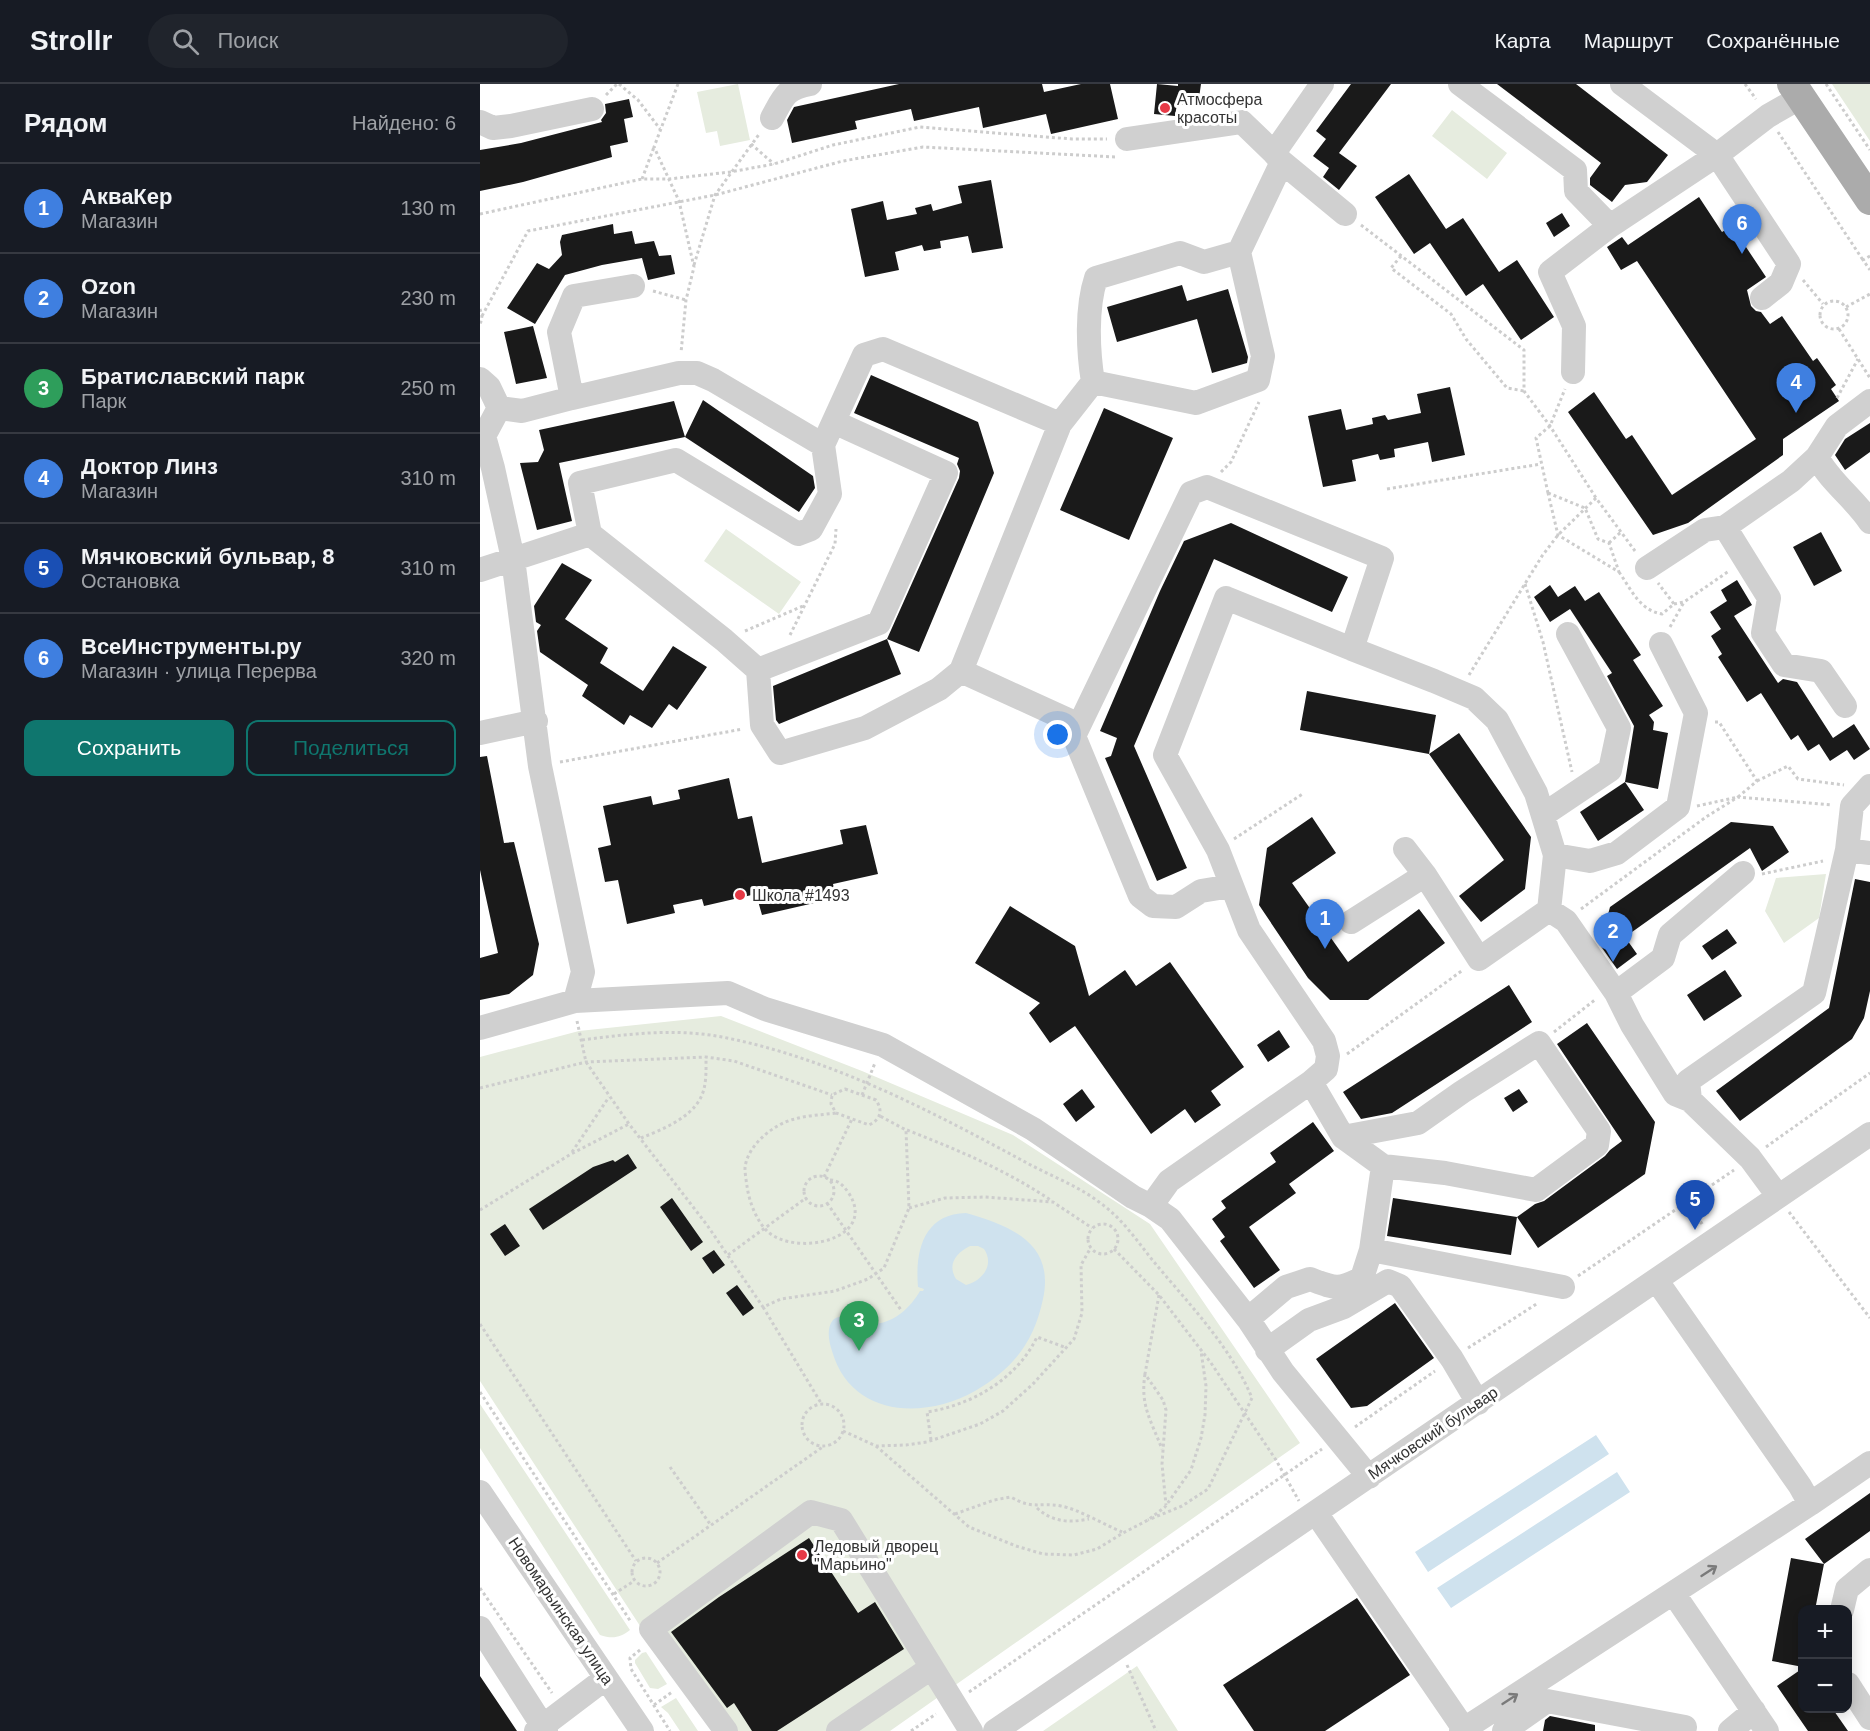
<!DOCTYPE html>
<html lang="ru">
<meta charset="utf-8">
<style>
body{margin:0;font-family:Arial,sans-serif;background:#20242c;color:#f1f3f6}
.controls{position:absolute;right:18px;bottom:18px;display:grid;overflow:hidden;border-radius:12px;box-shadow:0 3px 15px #0003}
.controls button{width:54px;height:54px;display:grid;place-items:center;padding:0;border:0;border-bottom:2px solid #363941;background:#171b24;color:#f1f3f6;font:30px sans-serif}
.you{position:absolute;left:578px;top:651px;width:21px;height:21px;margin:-15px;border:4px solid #fff;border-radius:50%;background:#1a73e8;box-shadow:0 0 0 9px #1a73e833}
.badge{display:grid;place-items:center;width:39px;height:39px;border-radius:50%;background:#0f766e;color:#fff;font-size:20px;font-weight:700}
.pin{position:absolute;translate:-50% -50px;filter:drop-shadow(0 2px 3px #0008)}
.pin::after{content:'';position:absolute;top:32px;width:21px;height:18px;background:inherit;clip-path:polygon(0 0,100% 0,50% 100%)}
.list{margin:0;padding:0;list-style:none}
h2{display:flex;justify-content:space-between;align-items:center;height:78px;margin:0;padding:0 24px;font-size:26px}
h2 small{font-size:20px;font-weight:400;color:#9ea1a6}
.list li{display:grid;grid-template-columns:39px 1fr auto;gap:18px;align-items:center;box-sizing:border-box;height:90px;padding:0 24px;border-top:2px solid #363941}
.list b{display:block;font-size:22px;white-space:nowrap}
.list p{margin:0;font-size:20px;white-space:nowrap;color:#9ea1a6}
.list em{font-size:20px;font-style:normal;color:#9ea1a6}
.actions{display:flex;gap:12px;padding:18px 24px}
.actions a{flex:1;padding:14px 0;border:2px solid #0f766e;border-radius:12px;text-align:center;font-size:21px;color:#0f766e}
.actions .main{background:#0f766e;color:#fff}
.icon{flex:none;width:33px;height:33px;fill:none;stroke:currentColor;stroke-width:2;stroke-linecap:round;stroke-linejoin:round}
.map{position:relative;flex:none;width:1390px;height:1647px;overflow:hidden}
header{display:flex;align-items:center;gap:36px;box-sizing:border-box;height:84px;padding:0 30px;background:#171b24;border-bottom:2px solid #363941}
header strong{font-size:28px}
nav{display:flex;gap:33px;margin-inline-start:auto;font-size:21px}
.search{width:420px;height:54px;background:#20242c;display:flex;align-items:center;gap:15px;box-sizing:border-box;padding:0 21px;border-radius:33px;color:#9ea1a6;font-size:22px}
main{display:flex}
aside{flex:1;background:#171b24}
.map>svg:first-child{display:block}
.green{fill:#e6ecdf}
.water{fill:#cfe2ee;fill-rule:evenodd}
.building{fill:#1a1a1a}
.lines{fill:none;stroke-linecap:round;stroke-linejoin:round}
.path{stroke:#cdcdcd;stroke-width:3;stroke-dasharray:3 3;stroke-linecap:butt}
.minor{stroke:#d0d0d0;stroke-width:24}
.major{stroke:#ababab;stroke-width:30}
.oneway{stroke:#7a7a7a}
.poi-dot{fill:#e63946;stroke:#fff;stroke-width:2}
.labels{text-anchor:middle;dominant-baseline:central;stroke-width:6;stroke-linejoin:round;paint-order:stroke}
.poi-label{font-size:16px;fill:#333;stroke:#fff;text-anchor:start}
.street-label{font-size:16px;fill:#333;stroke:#fff}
</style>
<header>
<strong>Strollr</strong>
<div class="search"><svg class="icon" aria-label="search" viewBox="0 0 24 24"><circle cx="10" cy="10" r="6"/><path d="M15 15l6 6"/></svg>Поиск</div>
<nav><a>Карта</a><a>Маршрут</a><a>Сохранённые</a></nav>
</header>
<main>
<aside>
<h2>Рядом<small>Найдено: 6</small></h2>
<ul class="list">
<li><span class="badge" style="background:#3f7fe0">1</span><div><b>АкваКер</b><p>Магазин</p></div><em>130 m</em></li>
<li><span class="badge" style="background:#3f7fe0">2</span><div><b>Ozon</b><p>Магазин</p></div><em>230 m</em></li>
<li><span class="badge" style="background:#2e9e5b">3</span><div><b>Братиславский парк</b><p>Парк</p></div><em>250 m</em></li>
<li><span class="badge" style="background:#3f7fe0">4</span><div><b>Доктор Линз</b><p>Магазин</p></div><em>310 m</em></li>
<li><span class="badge" style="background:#1a4fb4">5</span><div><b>Мячковский бульвар, 8</b><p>Остановка</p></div><em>310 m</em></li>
<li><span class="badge" style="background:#3f7fe0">6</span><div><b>ВсеИнструменты.ру</b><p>Магазин · улица Перерва</p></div><em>320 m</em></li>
</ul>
<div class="actions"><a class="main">Сохранить</a><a>Поделиться</a></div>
</aside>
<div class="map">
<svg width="1390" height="1647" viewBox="0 0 1390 1647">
<rect width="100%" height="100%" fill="#fff"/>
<path class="green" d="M258 0 270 56 240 62 237 47 226 49 217 8Z
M1352 0H1390V57Z
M972 26 1027 69 1007 95 952 52Z
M246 445 321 498 299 530 224 477Z
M1346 790 1339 834 1304 859 1285 827 1296 794Z
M241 932 382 987 533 1051 670 1140 820 1359 410 1647H233L164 1548 0 1297V973L99 947Z
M0 1320 150 1546C140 1554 132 1555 120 1551L0 1364Z
M166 1568 187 1600 178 1605 170 1604 155 1579V1576L162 1569Z
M657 1582 698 1647H563Z
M196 1614 218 1647H200L188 1629 181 1623Z"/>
<path class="water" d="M486 1129C531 1142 575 1159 563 1215 554 1258 533 1285 495 1307 443 1336 371 1333 352 1267 349 1258 346 1244 353 1236 360 1229 372 1235 379 1238 385 1240 391 1239 395 1242L396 1240C416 1237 430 1224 440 1207H443L444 1205 438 1203C435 1168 443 1130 486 1129ZM490 1162H498L504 1165C515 1181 502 1197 486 1201L476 1195C467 1180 476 1169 490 1162Z
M1116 1351 1129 1370 948 1488 935 1468Z
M1137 1388 1150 1408 971 1524 957 1504Z"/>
<path class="building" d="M419 0H562L564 8 601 0H630L638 35 571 50 566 30 503 44 499 23 434 37 431 25 375 37 377 45 312 59 307 36 314 23Z
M677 0 698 2V0H721L718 21 697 20 695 32 674 30Z
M871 0H911L859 69 877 82 859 106 843 93 849 84 833 72 846 55 836 47Z
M1017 0H1096L1188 71 1167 98 1145 101 1132 118 1110 101V94L1121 79Z
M149 15 153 33 144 35 148 58 130 62 132 73 43 98 0 107V66L41 59 122 38 121 36 126 29 125 20Z
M929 90 966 145 983 134 1019 188 1037 176 1074 233 1041 256 1003 200 986 212 950 159 934 170 895 113Z
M511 96 523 164 492 169 488 152 460 157 461 164 444 167 442 161 415 168 419 186 385 193 371 125 403 117 407 136 437 130 435 124 451 120 453 127 482 119 478 102Z
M1219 113 1242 148 1252 142 1286 193 1267 206 1271 222 1276 227 1281 228 1290 240 1302 232 1333 277 1337 274 1356 301 1351 305 1359 317 1303 355V371L1208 439 1173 451 1088 328 1114 308 1146 355 1152 351 1192 411 1276 355 1157 177 1141 186 1127 163 1142 153 1148 161Z
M1082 129 1090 142 1074 153 1066 139Z
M133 140 134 150 152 147 155 160 174 157 179 172 191 171 195 190 168 196 162 174 122 181 85 191 55 240 27 224 57 179 69 185 82 171 80 158 82 151Z
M702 201 707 217 748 205 768 273 767 279 732 289 717 235 637 258 627 223Z
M53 242 67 294 36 300 24 248Z
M391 291 498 338 514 389 439 568 407 555 421 590 299 640 296 636 293 602 407 555 479 394 480 387 477 380 479 374 374 329Z
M970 303 985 371 952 378 948 358 914 365 915 373 900 376 898 370 872 376 876 397 843 403 828 332 861 325 866 346 893 340 892 334 905 331 908 336 941 329 937 310Z
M223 316 333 392 335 404 319 428 205 353 79 379 92 437 57 446 40 379 58 378 64 366 59 346 194 317 205 353Z
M624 324 693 354 649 456 580 426Z
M1390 339V368L1365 386 1355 371 1365 355Z
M751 439 868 493 852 528 734 475 654 662 707 784 677 797 625 674 631 672 637 654 620 647 680 507 704 457Z
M1341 448 1362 487 1334 502 1313 463Z
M82 479 112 496 85 535 128 564 120 579 163 607 193 562 227 583 197 626 189 620 172 644 150 631 144 641 102 612 108 601 60 568 57 547 61 541 56 538 54 522Z
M1257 496 1272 521 1254 532 1298 599 1303 595 1317 598 1353 654 1374 640 1390 665 1374 676 1367 666 1350 677 1339 660 1328 667 1318 651 1311 656 1281 609 1267 618 1238 573 1242 570 1231 552 1241 545 1230 528 1247 517 1241 506Z
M1070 501 1078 513 1095 502 1105 517 1119 508 1161 571 1153 576 1183 622 1169 631 1174 638 1173 646 1188 649 1178 705 1145 698 1164 726 1118 757 1100 728 1145 698 1154 642 1127 592 1132 589 1090 525 1070 538 1054 513Z
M827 607 956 631 949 670 820 646Z
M979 649 1051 753 1045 805 1001 838 979 812 1024 776 949 670Z
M7 672 24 759 34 758 59 860 53 891 29 910 0 916V874L18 869 0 786V673Z
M249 694 258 735 272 732 282 779 363 760 360 746 386 741 398 790 353 800 356 814 282 831 276 810 224 822 222 815 193 821 195 829 147 840 138 796 125 798 118 764 131 761 123 722 171 712 173 721 200 715 198 706Z
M832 733 856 769 812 799 868 878 939 825 965 859 888 916H850L828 894 779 821 787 764Z
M1251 738 1293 742 1309 768 1282 787 1270 764 1145 853 1157 870 1137 885 1120 861 1130 823Z
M1375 795 1390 798V907L1384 934 1372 955 1260 1037 1236 1007 1349 924Z
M530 822 595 862 609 912 645 886 656 902 690 878 764 983 731 1007 741 1021 715 1039 705 1025 671 1050 595 942 570 959 549 929 560 919 495 879Z
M1247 845 1257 859 1232 876 1222 862Z
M1245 886 1262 912 1224 937 1207 911Z
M1029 901 1052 938 912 1029 881 1035 863 1008Z
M1107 939 1175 1038 1165 1090 1058 1164 1037 1133 1031 1171 907 1152 913 1114 1037 1133 1055 1120 1064 1117 1125 1072 1130 1066 1142 1057 1077 960Z
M799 946 810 963 788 978 777 961Z
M602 1005 615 1023 596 1038 583 1020Z
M1039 1005 1048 1018 1033 1028 1024 1014Z
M833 1038 854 1067 809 1100 816 1109 769 1143 800 1186 774 1204 740 1157 745 1153 732 1135 746 1124 741 1117 796 1078 790 1069Z
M148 1070 157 1084 63 1146 49 1125 113 1083 133 1076 135 1078Z
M192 1114 223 1158 211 1167 180 1123Z
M25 1140 40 1162 25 1172 10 1150Z
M234 1166 245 1181 233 1190 222 1174Z
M257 1201 274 1224 263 1232 246 1209Z
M915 1219 954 1274 887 1322 871 1324 836 1275Z
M1390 1409V1447L1344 1480 1325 1455Z
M329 1454 378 1529 395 1518 424 1565 297 1647H272L254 1619 247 1624 191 1548 239 1513Z
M1311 1474 1344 1480 1335 1526H1323V1583L1292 1577Z
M877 1514 930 1591 845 1647H774L743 1601Z
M1323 1584V1624H1352L1368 1647H1328L1297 1602Z
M0 1592 37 1647H0Z
M1070 1632 1115 1641V1647H1063L1065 1636Z"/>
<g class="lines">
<path class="path" d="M139 0 158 16 180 45
M198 0 174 63 199 117 214 183 206 216 201 269
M1265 0 1276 15
M1346 0 1390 66
M126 11 137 0
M1298 48 1383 176
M271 60 294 80
M162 95 174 63
M0 130 162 95H189L250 88 294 80 353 61 440 43 592 55H627
M881 141 1044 266V307L1070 342 1116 414
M921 172 911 184 971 230 986 255 1027 304 1044 307
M1390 172 1383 176 1390 186
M214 181 235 111 280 49
M1323 196 1343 220
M173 207 206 216
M1340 231a14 14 0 1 1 28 0a14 14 0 1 1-28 0Z
M1366 223 1390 210
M0 225 2 232 0 242
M2 232 48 147 235 111 363 77 443 63 636 73
M1359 245 1390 294
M1357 314 1378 275
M741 388 751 378 779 318
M907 405 1061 380
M1068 409 1105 424 1118 455 1129 459 1139 488 1078 451Z
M1068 409 1056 354 1070 342 1085 305
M1129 459 1141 448
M1139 488C1151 505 1159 526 1182 530L1194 520 1178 499
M1045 500 1063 558 1092 688
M1194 520 1204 518 1249 487
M1190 543 1204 518
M265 547 323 522
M310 551 355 460 356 445
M989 591 1062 472 1078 451 1116 414 1155 467
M80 678 263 645
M1277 697 1308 682 1318 695 1364 701
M1217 722 1258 713 1277 697 1239 638H1235
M754 755 824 709
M1282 790 1343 777
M1101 825 1226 733 1258 713 1352 721
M97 937 106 978 149 1040 227 1141 283 1223 301 1215 355 1207 388 1195 404 1184 429 1124 426 1046 400 1032
M1074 948 1116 915
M102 956C148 950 195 944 242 953 350 974 451 1027 547 1079 571 1092 598 1102 619 1118 642 1134 657 1157 674 1178 709 1220 751 1263 772 1314L728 1405 702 1422 668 1436
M867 970 983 886
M0 1004 106 978 226 973 254 977 352 1011
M365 1005 396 1016C403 1027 401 1035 389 1041L356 1029 351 1020 352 1011Z
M382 1011 395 979
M427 1046C478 1066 526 1086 572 1117
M161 1054C181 1046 209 1035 220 1015 227 1003 226 986 226 973
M1286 1063 1390 989
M92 1068 129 1013
M324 1107a15 15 0 1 1 30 0a15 15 0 1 1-30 0Z
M344 1093 372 1035
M350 1096C358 1096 363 1101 368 1108 400 1155 316 1174 287 1147 276 1136 269 1117 267 1102 266 1096 265 1089 265 1084 267 1061 295 1039 315 1035 328 1031 342 1031 356 1029
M347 1119 421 1226
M1206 1119 1221 1139 1224 1137
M429 1124 465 1114 505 1113 573 1118 612 1144
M0 1126 91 1070 149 1040
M1309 1128 1390 1234
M608 1155a15 15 0 1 1 30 0a15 15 0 1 1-30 0Z
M634 1165 679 1211 731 1279 796 1376 819 1417
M248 1171 326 1114
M1098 1192 1254 1086
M679 1211 665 1290 683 1316 686 1326 682 1380 686 1421
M283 1223 341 1319
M0 1240 156 1477
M988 1264 1058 1219
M665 1290C660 1322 671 1336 682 1365
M0 1308 151 1538
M322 1341a21 21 0 1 1 42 0a21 21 0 1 1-42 0Z
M875 1343 955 1287
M363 1347 396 1362 426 1361 447 1358 500 1340 523 1327 552 1301 594 1255 602 1229 601 1181 610 1165
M451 1356 447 1328C492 1321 537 1295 557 1253L587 1264
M396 1362 489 1443 536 1462 563 1470 594 1471 617 1465 643 1449 668 1436 685 1423 711 1386 721 1354 725 1331 726 1302 721 1267
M190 1383 230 1440
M557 1424C572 1438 589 1439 609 1435
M475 1430 514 1416 531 1413C553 1426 559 1418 581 1422 598 1425 625 1441 642 1448
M152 1488a14 14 0 1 1 28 0a14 14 0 1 1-28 0Z
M177 1479 344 1362
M0 1504 72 1609
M134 1510 154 1497
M160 1566 150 1574 151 1585 190 1647
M647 1581 676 1647
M489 1608 842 1365
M174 1621 192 1608
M431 1647 456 1630"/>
<path class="minor" d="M980 0 1095 86 1096 107 1130 142
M1142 0 1237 71 1288 32 1321 13
M292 34C304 12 305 5 330 0
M0 38 13 44 31 42 112 25
M647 55 762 38 794 69 842 0
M802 78 865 130
M1093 288 1094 242 1070 188 1130 142 1237 71 1309 180 1301 199 1282 214
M0 295 9 303 19 324 42 327 92 314 79 248 94 212 153 202
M613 298 716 319 778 296 783 272 759 168
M92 314 199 289H217L233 296 343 361 384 271 403 265 580 340 613 298C608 267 606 224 616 194L700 169 724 178 759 168 802 78 794 69
M19 324 4 352 13 384 33 475 60 682 103 888 95 917
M1337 373C1350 398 1374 414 1390 438
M1245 443 1289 514 1283 549 1304 581 1341 587 1365 622
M110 450 100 399 196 376 318 450 331 445 350 410 343 361
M1167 484 1225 446 1245 443 1311 397 1337 373 1357 342 1390 317
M0 486 110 450 244 556 278 586 399 539 466 389 354 338
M278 586 282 641 300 669 385 644 459 605 481 587 580 340
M481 587 599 641
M0 649 56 637
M1063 731 1130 686 1139 644 1088 550
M925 765 945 791 999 875 1069 826 1075 771
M1367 766 1390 769
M751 802 721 807 696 823 673 822 660 812 594 652 711 409 727 403 902 474 872 565 954 597 994 614 1017 636 1056 709 1075 771 1110 777 1137 769 1198 723 1216 629 1181 560
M1069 826 1086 837 1136 909 1183 874 1190 851 1263 789
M871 838 945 791
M1136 909 1152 941 1195 1010 1210 1016
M0 944 95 917 248 909 285 925 403 961 553 1045 653 1113 671 1122 690 1135 768 1235 803 1288 889 1393
M831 998 863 1053 938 1039 982 1008 1059 959 1119 1047 1117 1061 1056 1106 965 1089 903 1082
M1298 1112 1270 1074 1210 1016 1208 997 1334 909 1367 766 1372 722 1390 702
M671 1122 689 1097 831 998 846 985 848 972 844 957 769 846 738 766 685 671 746 514 872 565
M891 1166 1083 1203
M1177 1197 1320 1402 1330 1420
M768 1235 806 1203 830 1195C854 1204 858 1207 882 1194L891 1166 903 1082 863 1053
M787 1266 829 1236 864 1223 908 1197 920 1202 972 1275 998 1319
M0 1408 162 1647
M836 1429 984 1645
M1194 1510 1287 1647
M1362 1526 1367 1505 1390 1486
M0 1544 66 1647
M1368 1600 1390 1634
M56 1647 126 1594
M246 1647 171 1545 331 1428 361 1436 491 1647
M358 1647 451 1584
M515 1647 1390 1050
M981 1647 1330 1420 1390 1379
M1024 1647 1067 1617 1205 1643 1204 1647
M1250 1647 1274 1627"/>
<path class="major" d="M1312 0 1390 116"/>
</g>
<defs><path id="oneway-shaft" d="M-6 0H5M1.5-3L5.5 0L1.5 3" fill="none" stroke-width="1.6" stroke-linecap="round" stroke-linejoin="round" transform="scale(1.5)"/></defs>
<g class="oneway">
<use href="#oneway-shaft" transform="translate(1229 1487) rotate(-33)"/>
<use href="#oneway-shaft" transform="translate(1030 1615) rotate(-33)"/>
</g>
<g class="poi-dot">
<circle cx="685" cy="24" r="6"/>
<circle cx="260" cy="811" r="6"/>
<circle cx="322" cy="1471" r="6"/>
</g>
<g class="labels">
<g class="poi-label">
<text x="697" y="15">Атмосфера<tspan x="697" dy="18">красоты</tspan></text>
<text x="272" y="811">Школа #1493</text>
<text x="334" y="1462">Ледовый дворец<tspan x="334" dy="18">"Марьино"</tspan></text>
</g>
<g class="street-label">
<text transform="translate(953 1349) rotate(-34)">Мячковский бульвар</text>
<text transform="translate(81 1527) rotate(56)">Новомарьинская улица</text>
</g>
</g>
</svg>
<div class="controls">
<button>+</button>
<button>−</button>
</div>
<div class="you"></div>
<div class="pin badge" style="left:845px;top:865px;background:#3f7fe0">1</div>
<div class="pin badge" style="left:1133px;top:878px;background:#3f7fe0">2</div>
<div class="pin badge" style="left:379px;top:1267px;background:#2e9e5b">3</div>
<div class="pin badge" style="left:1316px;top:329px;background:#3f7fe0">4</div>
<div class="pin badge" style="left:1215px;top:1146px;background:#1a4fb4">5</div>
<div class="pin badge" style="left:1262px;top:170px;background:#3f7fe0">6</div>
</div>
</main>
